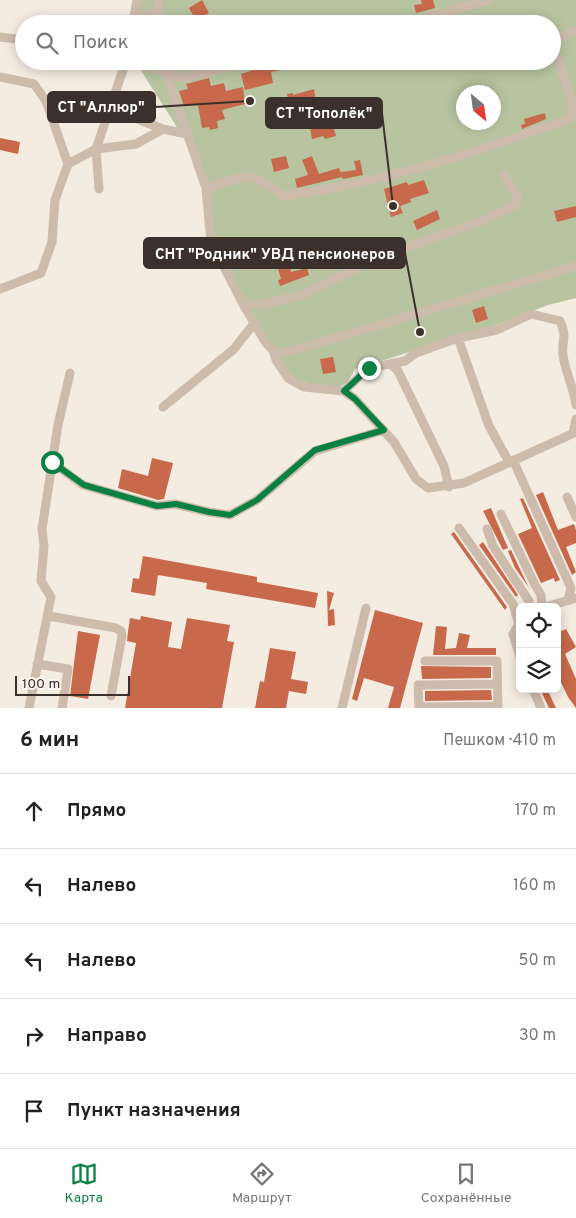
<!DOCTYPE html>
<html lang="ru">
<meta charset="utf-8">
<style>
body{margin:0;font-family:Overpass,sans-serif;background:#f6f6f6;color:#222}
.controls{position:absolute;right:15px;bottom:15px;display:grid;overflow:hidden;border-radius:8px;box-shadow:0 2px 12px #0003}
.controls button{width:45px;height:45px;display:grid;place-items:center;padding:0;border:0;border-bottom:1px solid #e0e0e0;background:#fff;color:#222;font:25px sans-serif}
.compass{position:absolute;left:456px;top:85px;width:45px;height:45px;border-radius:50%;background:#fff;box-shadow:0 2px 12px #0003;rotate:151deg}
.scale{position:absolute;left:15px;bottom:12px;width:115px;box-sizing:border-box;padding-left:5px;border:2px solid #3b302b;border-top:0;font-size:14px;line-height:18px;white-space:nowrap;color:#3b302b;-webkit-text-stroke:4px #fbf5ee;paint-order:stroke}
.stop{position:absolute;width:15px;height:15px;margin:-11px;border:4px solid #0b8043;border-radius:50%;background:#fff}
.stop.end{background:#0b8043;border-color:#fff;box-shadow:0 1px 5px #0008}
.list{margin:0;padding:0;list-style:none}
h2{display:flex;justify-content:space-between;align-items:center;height:65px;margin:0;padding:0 20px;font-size:21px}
h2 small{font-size:16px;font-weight:400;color:#767676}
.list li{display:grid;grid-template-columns:32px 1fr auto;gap:15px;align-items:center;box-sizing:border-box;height:75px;padding:0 20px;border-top:1px solid #e0e0e0}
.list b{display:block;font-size:19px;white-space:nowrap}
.list em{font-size:16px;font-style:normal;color:#767676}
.icon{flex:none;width:28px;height:28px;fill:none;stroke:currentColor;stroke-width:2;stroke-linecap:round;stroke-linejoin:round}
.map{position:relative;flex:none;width:576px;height:708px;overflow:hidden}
.search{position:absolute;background:#fff;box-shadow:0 2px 12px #0003;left:15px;right:15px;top:15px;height:55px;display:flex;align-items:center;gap:12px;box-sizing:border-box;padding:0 18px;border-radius:28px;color:#767676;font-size:19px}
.sheet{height:440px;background:#fff}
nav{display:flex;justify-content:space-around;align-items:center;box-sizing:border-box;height:70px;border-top:1px solid #e0e0e0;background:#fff;font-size:14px;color:#767676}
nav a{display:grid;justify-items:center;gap:2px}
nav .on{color:#0b8043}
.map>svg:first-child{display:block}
.green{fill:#b8c4a0;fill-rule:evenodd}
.building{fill:#c8694b}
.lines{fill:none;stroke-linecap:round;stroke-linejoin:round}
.minor{stroke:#cdbbac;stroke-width:9}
.route{stroke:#0b8043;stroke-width:6}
.leader{fill:none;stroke:#3b302b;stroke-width:2}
.callout-dot{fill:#3b302b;stroke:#fbf5ee;stroke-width:2}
.callout{fill:#3b302b;stroke:#3b302b;stroke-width:2}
.callout-label{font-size:15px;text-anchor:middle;font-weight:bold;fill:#fff}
</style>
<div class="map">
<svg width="576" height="708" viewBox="0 0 576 708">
<rect width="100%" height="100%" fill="#f4ebe1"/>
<path class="green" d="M140 0H576V298L548 305 494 326 355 369 348 382 339 387 311 385 292 376 278 358 216 249 192 139 185 140 135 61H552V24H138ZM464 92H494V122H464Z"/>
<path class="building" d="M202 0 209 13 202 17 206 24H198L189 8Z
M421 0H433L435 8 416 13 414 5 422 4Z
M281 61H294L295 67 271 72 273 83 245 90 241 74Z
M209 78 211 86 224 83 226 91 243 87 245 104 222 110 225 119 217 121 218 128 210 130 209 127 202 128 198 105 184 106 179 91 188 89 186 84Z
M314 89 316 101 303 104 304 111 295 113 293 106 290 107 287 94 293 93V95Z
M545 113 546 119 522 129 521 125 525 124 524 119Z
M332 123 336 136 325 139 323 136 312 139 310 128Z
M0 138 20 142 18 154 0 150Z
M286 156 289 168 274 172 271 159Z
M312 156 319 174 339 168 342 176 341 172 356 170 354 161 360 160 363 175 343 179 342 177 297 188 295 179 308 175 302 160Z
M424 180 429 193 410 199 411 202 400 206 403 213 391 217 384 189 407 182 408 185Z
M576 206V217L557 222 554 211Z
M437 210 440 219 417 230 413 221Z
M287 259 291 272 307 268 309 275 280 286 278 280 281 279 276 262Z
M484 306 488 319 476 323 472 310Z
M333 357 336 372 323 374 320 359Z
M152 458 173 463 164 499 158 500 118 488 122 469 148 476Z
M543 492 558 530 574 524 576 530V543L566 547 576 572 572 575 536 495Z
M523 498 560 580 555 582 554 578 541 583 518 534 532 528 520 499Z
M491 508 508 548 503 550 483 511Z
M454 532 507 607 505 610 451 534Z
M483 542 518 595 516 597 479 545Z
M511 550 528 586 532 592 515 568 508 551Z
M143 556 257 577V582L318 593 315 608 206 589 207 583 158 575 155 596 131 592 133 578 139 579Z
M327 591 334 593 329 610 334 609 335 625 328 626Z
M375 610 423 623 400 708H388L394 687 364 678 357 701 352 699Z
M141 616 172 622 168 647 181 649 187 618 230 625 227 641 234 642 222 708H125L136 643 127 641 128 632 130 618 140 620Z
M436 626 447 627 445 649 456 648 459 633 470 635 467 648H496V655H433Z
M566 629 576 647 565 654 576 679V708L568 697 557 674V633Z
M78 631 100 635 88 699 70 696Z
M270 648 296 652 291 679 308 682 306 694 289 691 286 708H255L260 681 264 682Z
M421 666 491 667V678L422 679Z
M540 689H547L556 708H549Z
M491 690 492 700 425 701V691Z"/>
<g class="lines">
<path class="minor" d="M134 15 158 13V0
M133 24 137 0
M401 24 489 0
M0 37 24 40
M552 41 576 30
M129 61 166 72 206 188 211 242 243 304 266 343 273 350 276 360 288 378 304 387 344 391 355 399 394 442 416 479 428 488 464 483 576 432
M166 72 183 78 254 61
M0 77 34 84 46 101 68 164
M109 108 163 129
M206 188C244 178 250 167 283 196 382 183 478 152 571 118L572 101 552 41
M99 189 96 149 136 144 163 129 187 134
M0 289 41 273 52 242 55 200 68 164 96 149 126 61
M243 304H264L299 296 390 253 484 220 516 205 518 197 504 175
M458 338 489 426 509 462
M273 350 280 353 312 345 576 266
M392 365 398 371 444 466 449 487
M344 391 369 368 405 361 416 353 458 338 497 330 531 314 560 321C568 339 561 340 563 355 565 372 574 388 576 405
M163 407 234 349 255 322
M573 433 576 419
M513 460 571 588 568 600
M52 462 83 485 157 506 175 504 209 512 230 515 257 500 315 451 384 430
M567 497 576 517
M501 514 534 583 541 595 542 607
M459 528 513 604 519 624
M487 529 493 546 529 601V607
M545 607 576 598
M49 616 116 628 121 631 122 636 111 696
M520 622 513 634 520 657
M425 661H497L498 708
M37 664 68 669 62 708
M497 684 418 685 419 707 498 706
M533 689 541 708
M29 708 51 597 41 581 44 546 42 529 58 425 70 373
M342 708 366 608"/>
</g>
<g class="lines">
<path class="route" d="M52 462 84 485 157 506 176 504 209 512 230 515 257 500 315 450 384 430 355 399 344 391 369 368"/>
</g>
<path class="leader" d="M250 101L155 107M393 206L382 113M420 332L405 253"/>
<g class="callout-dot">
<circle cx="250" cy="101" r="5"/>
<circle cx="393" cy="206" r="5"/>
<circle cx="420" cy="332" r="5"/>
</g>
<g class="callout">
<rect x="48" y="92" width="107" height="30" rx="5"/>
<rect x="266" y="98" width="116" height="30" rx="5"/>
<rect x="144" y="238" width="261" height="30" rx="5"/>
</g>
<g class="callout-label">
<text x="101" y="112">СТ "Аллюр"</text>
<text x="324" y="118">СТ "Тополёк"</text>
<text x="275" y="259">СНТ "Родник" УВД пенсионеров</text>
</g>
</svg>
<div class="controls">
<button><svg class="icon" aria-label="locate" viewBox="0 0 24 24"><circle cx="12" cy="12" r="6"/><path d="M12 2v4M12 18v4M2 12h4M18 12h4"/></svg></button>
<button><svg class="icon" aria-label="layers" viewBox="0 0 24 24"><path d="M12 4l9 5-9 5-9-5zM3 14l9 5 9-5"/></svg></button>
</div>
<svg class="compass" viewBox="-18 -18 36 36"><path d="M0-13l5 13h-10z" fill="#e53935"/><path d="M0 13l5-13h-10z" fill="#767676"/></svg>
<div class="scale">100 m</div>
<div class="stop" style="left:52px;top:462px"></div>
<div class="stop end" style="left:369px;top:368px"></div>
<div class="search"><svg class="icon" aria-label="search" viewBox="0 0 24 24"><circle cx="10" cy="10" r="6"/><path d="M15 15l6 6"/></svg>Поиск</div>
</div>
<section class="sheet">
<h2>6 мин<small>Пешком · 410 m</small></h2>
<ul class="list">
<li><svg class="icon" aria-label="ahead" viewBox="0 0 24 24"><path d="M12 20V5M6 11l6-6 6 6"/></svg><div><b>Прямо</b></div><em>170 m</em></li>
<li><svg class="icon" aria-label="left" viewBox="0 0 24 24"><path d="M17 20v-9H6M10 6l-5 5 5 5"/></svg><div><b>Налево</b></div><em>160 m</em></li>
<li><svg class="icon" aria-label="left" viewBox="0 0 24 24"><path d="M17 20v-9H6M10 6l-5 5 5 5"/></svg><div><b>Налево</b></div><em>50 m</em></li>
<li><svg class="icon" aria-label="right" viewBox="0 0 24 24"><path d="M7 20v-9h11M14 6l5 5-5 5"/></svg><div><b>Направо</b></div><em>30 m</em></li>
<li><svg class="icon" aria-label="arrive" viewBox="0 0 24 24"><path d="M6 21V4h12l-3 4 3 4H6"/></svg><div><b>Пункт назначения</b></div></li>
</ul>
</section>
<nav>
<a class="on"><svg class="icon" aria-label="map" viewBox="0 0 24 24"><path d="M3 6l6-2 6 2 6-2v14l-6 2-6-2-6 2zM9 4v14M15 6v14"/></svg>Карта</a>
<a><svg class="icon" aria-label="directions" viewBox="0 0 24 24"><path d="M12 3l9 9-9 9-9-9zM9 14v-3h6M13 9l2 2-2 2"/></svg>Маршрут</a>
<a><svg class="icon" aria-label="saved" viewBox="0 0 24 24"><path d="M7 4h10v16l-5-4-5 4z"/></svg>Сохранённые</a>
</nav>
